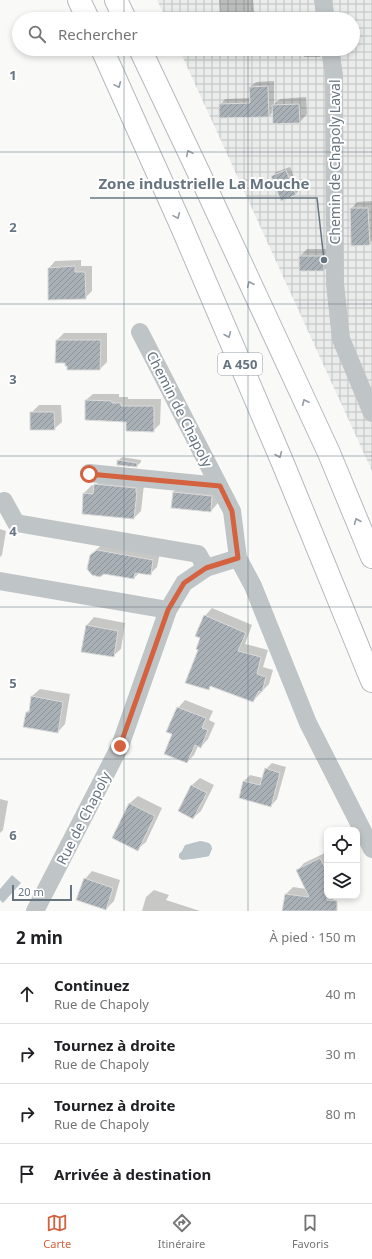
<!DOCTYPE html>
<html lang="fr">
<meta charset="utf-8">
<style>
body{margin:0;font-family:"Noto Sans",sans-serif;background:#f2f2f2;color:#202124}
.controls{position:absolute;right:12px;bottom:12px;display:grid;overflow:hidden;border-radius:8px;box-shadow:0 2px 6px #0003}
.controls button{width:36px;height:36px;display:grid;place-items:center;padding:0;border:0;border-bottom:1px solid #e0e0e0;background:#fff;color:#202124;font:20px sans-serif}
.scale{position:absolute;left:12px;bottom:10px;width:60px;box-sizing:border-box;padding-left:4px;border:2px solid #677580;border-top:0;font-size:11px;line-height:14px;white-space:nowrap;color:#677580;-webkit-text-stroke:3px #fff;paint-order:stroke}
.stop{position:absolute;width:12px;height:12px;margin:-9px;border:3px solid #d4623e;border-radius:50%;background:#fff}
.stop.end{background:#d4623e;border-color:#fff;box-shadow:0 1px 4px #0008}
.list{margin:0;padding:0;list-style:none}
h2{display:flex;justify-content:space-between;align-items:center;height:52px;margin:0;padding:0 16px;font-size:17px}
h2 small{font-size:13px;font-weight:400;color:#757577}
.list li{display:grid;grid-template-columns:26px 1fr auto;gap:12px;align-items:center;box-sizing:border-box;height:60px;padding:0 16px;border-top:1px solid #e0e0e0}
.list b{display:block;font-size:15px;white-space:nowrap}
.list p{margin:0;font-size:13px;white-space:nowrap;color:#757577}
.list em{font-size:13px;font-style:normal;color:#757577}
.icon{flex:none;width:22px;height:22px;fill:none;stroke:currentColor;stroke-width:2;stroke-linecap:round;stroke-linejoin:round}
.map{position:relative;flex:none;width:372px;height:911px;overflow:hidden}
.search{position:absolute;background:#fff;box-shadow:0 2px 6px #0003;left:12px;right:12px;top:12px;height:44px;display:flex;align-items:center;gap:10px;box-sizing:border-box;padding:0 14px;border-radius:22px;color:#757577;font-size:15px}
.sheet{height:292px;background:#fff}
nav{display:flex;justify-content:space-around;align-items:center;box-sizing:border-box;height:56px;border-top:1px solid #e0e0e0;background:#fff;font-size:11px;color:#757577}
nav a{display:grid;justify-items:center;gap:2px}
nav .on{color:#d4623e}
.map>svg:first-child{display:block}
.industrial{fill:url(#industrial-grid)}
.water{fill:#bac4c8}
.shadow{fill:#0003}
.building{fill:url(#building-hatch);stroke:#dbdbda}
.lines{fill:none;stroke-linecap:round;stroke-linejoin:round}
.highway-casing{stroke:#b5b9bc;stroke-width:24}
.street{stroke:#bfc4c7;stroke-width:18}
.highway{stroke:#fff;stroke-width:22}
.oneway{stroke:#959ea6}
.route{stroke:#d4623e;stroke-width:5}
.grid{fill:none;stroke:#677580;stroke-width:1;stroke-opacity:0.55}
.labels{text-anchor:middle;dominant-baseline:central;stroke-width:4;stroke-linejoin:round;paint-order:stroke}
.shield{fill:#fff;stroke:#959ea6;stroke-width:1}
.shield-label{font-size:13px;font-weight:bold;fill:#677580}
.street-label{font-size:14px;fill:#677580;stroke:#fff}
.grid-label{font-size:13px;text-anchor:middle;font-weight:bold;fill:#677580;stroke:#fff;stroke-width:4;stroke-linejoin:round;paint-order:stroke}
.leader{fill:none;stroke:#677580;stroke-width:1.5}
.callout-dot{fill:#677580;stroke:#fff;stroke-width:1.5}
.callout-label{font-size:15px;text-anchor:middle;font-weight:bold;fill:#677580;stroke:#fff;stroke-width:4;stroke-linejoin:round;paint-order:stroke}
</style>
<div class="map">
<svg width="372" height="911" viewBox="0 0 372 911">
<defs>
<pattern id="industrial-grid" width="8" height="8" patternUnits="userSpaceOnUse"><rect width="8" height="8" fill="#eaebeb"/><path d="M0 4h8M4 0v8" fill="none" stroke="#c1c3c4"/></pattern>
<pattern id="building-hatch" width="6" height="6" patternUnits="userSpaceOnUse"><rect width="6" height="6" fill="#a9b0b6"/><path d="M-1 1l2-2M0 6l6-6M5 7l2-2" fill="none" stroke="#8d9499"/></pattern>
</defs>
<rect width="100%" height="100%" fill="#f9faf8"/>
<path class="industrial" d="M157 0H372V471L179 49H353V19H166Z"/>
<path class="water" d="M200 841C206 842 212 842 212 849L209 856C208 857 184 860 182 860 181 859 180 858 179 858V854L182 851 185 845Z
M12 875 21 883 3 903 0 900V889Z"/>
<path class="shadow" d="M219 0H253L255 19H213L220 11Z
M304 49H323V53L320 57H304Z
M274 81V104L280 99 306 97 307 114 300 122 273 112 269 116 220 105 225 99 251 98 250 87 256 82Z
M290 167 299 190 296 194 273 176 276 172Z
M372 201V241L369 244 351 209 357 202Z
M307 249H331V263L324 270H300V256Z
M81 260V266H92V291L85 298 49 299V268L55 261Z
M64 333H107V362L100 369 68 365 57 340Z
M93 394H119V397H128V399H161L160 424 153 431 127 421 86 400Z
M39 405H61L62 422 54 429 31 413Z
M122 457 141 460V462L137 466 118 461Z
M103 477 144 485 141 511 134 518 83 513 84 493 92 485 95 486Z
M181 485 220 489 218 503 211 511 173 492Z
M0 529 6 531 2 555 0 557Z
M104 543 160 553 157 567 150 574 140 572 134 578 90 555Z
M212 608 252 625 245 644 268 650 263 667 273 670 269 684 253 701 212 685 208 689 199 649 205 616Z
M94 617 125 623 121 649 113 656 82 651 87 625Z
M40 689 70 694 65 724 58 732 27 712 30 709 32 696Z
M185 700 213 711 209 720 215 723 208 739 201 747 198 746 194 755 187 762 173 734 178 708Z
M272 763 286 767 277 799 271 806 244 781 250 775 263 778 266 769Z
M200 778 214 785 201 811 193 818 179 811 192 785Z
M138 796 162 808 146 842 138 849 113 837 130 803Z
M0 799 8 801 3 830 0 833Z
M327 852V896H340L311 911H283L286 894 293 887 306 889 297 871 304 863Z
M92 871 120 880 114 901 106 909 85 879Z
M154 890 169 895 166 900 200 911H142L146 897Z"/>
<path class="building" d="M268 86 269 117 219 118V104L250 103 249 87Z
M299 104 300 123 273 124 272 105Z
M286 170 296 195 281 201 271 176Z
M350 208H368L370 245 351 246Z
M299 256H324V271H299Z
M75 266V272H85L86 299 48 300V268Z
M56 340H101L100 370H67V366H65V363H55Z
M85 400 112 401V403H121V406H154V432L126 431V422L85 420Z
M30 412H54L55 430H30Z
M117 460 137 463V467L117 465Z
M94 484 136 488V492H137L134 519 82 514 83 493 93 494Z
M173 492 212 496 211 512 171 508Z
M97 550 153 560 151 575 135 573 134 579 104 574 100 577 92 575 87 569 90 555Z
M204 615 246 633 238 651 261 657 257 674 266 677 262 692 259 691 253 702 210 686 209 690 185 683 198 650 196 649 200 638 195 636Z
M86 625 118 631 114 657 81 652Z
M31 696 63 702 58 733 23 727 26 712H29Z
M177 707 206 718 202 728 208 730 201 748 195 745 187 763 164 754 172 734 166 732Z
M265 768 280 773 271 807 239 798 243 781 260 785Z
M191 785 207 793 193 819 178 811Z
M129 803 155 816 138 851 112 838Z
M320 858 327 872V900L337 901V911H282L285 894 309 897 296 870Z
M84 878 113 888 106 910 76 900Z"/>
<g class="lines">
<defs>
<path id="highway" d="M79 0 88 19
M116 0 125 19
M102 49 181 225 282 461 372 681
M140 49 206 188 329 453 372 557"/>
</defs>
<use href="#highway" class="highway-casing"/>
<path class="street" d="M323 0 326 19
M330 49 334 76 335 284 341 339 372 413
M140 332 232 511 238 558
M89 473 219 486
M4 501 16 523 198 554 206 568
M0 581 168 610
M35 911 120 746 168 610 184 583 206 568 238 558 253 586 308 723 372 849"/>
<use href="#highway" class="highway"/>
</g>
<defs><path id="oneway-chevron" d="M-2-3.5L2.5 0L-2 3.5" fill="none" stroke-width="1.6" stroke-linecap="round" stroke-linejoin="round"/></defs>
<g class="oneway">
<use href="#oneway-chevron" transform="translate(118 85) rotate(66)"/>
<use href="#oneway-chevron" transform="translate(189 153) rotate(-116)"/>
<use href="#oneway-chevron" transform="translate(177 216) rotate(66)"/>
<use href="#oneway-chevron" transform="translate(250 284) rotate(-115)"/>
<use href="#oneway-chevron" transform="translate(228 335) rotate(67)"/>
<use href="#oneway-chevron" transform="translate(305 402) rotate(-115)"/>
<use href="#oneway-chevron" transform="translate(279 455) rotate(67)"/>
<use href="#oneway-chevron" transform="translate(357 521) rotate(-113)"/>
</g>
<g class="lines">
<path class="route" d="M89 474 220 486 232 511 238 558 206 568 184 583 168 610 120 746"/>
</g>
<path class="grid" d="M124 0V19M248 0V19M124 49V911M248 49V911M0 152H372M0 304H372M0 456H372M0 607H372M0 759H372"/>
<g class="labels">
<rect class="shield" x="218" y="353" width="44" height="22" rx="3"/>
<g class="shield-label">
<text x="240" y="364">A 450</text>
</g>
<g class="street-label">
<text transform="translate(334 162) rotate(-90)">Chemin de Chapoly Laval</text>
<text transform="translate(180 409) rotate(63)">Chemin de Chapoly</text>
<text transform="translate(83 818) rotate(-63)">Rue de Chapoly</text>
</g>
</g>
<g class="grid-label">
<text x="13" y="80">1</text>
<text x="13" y="232">2</text>
<text x="13" y="384">3</text>
<text x="13" y="536">4</text>
<text x="13" y="688">5</text>
<text x="13" y="840">6</text>
</g>
<path class="leader" d="M324 260L317 198H90"/>
<circle class="callout-dot" cx="324" cy="260" r="4"/>
<g class="callout-label">
<text x="204" y="189">Zone industrielle La Mouche</text>
</g>
</svg>
<div class="controls">
<button><svg class="icon" aria-label="locate" viewBox="0 0 24 24"><circle cx="12" cy="12" r="6"/><path d="M12 2v4M12 18v4M2 12h4M18 12h4"/></svg></button>
<button><svg class="icon" aria-label="layers" viewBox="0 0 24 24"><path d="M12 4l9 5-9 5-9-5zM3 14l9 5 9-5"/></svg></button>
</div>
<div class="scale">20 m</div>
<div class="stop" style="left:89px;top:474px"></div>
<div class="stop end" style="left:120px;top:746px"></div>
<div class="search"><svg class="icon" aria-label="search" viewBox="0 0 24 24"><circle cx="10" cy="10" r="6"/><path d="M15 15l6 6"/></svg>Rechercher</div>
</div>
<section class="sheet">
<h2>2 min<small>À pied · 150 m</small></h2>
<ul class="list">
<li><svg class="icon" aria-label="ahead" viewBox="0 0 24 24"><path d="M12 20V5M6 11l6-6 6 6"/></svg><div><b>Continuez</b><p>Rue de Chapoly</p></div><em>40 m</em></li>
<li><svg class="icon" aria-label="right" viewBox="0 0 24 24"><path d="M7 20v-9h11M14 6l5 5-5 5"/></svg><div><b>Tournez à droite</b><p>Rue de Chapoly</p></div><em>30 m</em></li>
<li><svg class="icon" aria-label="right" viewBox="0 0 24 24"><path d="M7 20v-9h11M14 6l5 5-5 5"/></svg><div><b>Tournez à droite</b><p>Rue de Chapoly</p></div><em>80 m</em></li>
<li><svg class="icon" aria-label="arrive" viewBox="0 0 24 24"><path d="M6 21V4h12l-3 4 3 4H6"/></svg><div><b>Arrivée à destination</b></div></li>
</ul>
</section>
<nav>
<a class="on"><svg class="icon" aria-label="map" viewBox="0 0 24 24"><path d="M3 6l6-2 6 2 6-2v14l-6 2-6-2-6 2zM9 4v14M15 6v14"/></svg>Carte</a>
<a><svg class="icon" aria-label="directions" viewBox="0 0 24 24"><path d="M12 3l9 9-9 9-9-9zM9 14v-3h6M13 9l2 2-2 2"/></svg>Itinéraire</a>
<a><svg class="icon" aria-label="saved" viewBox="0 0 24 24"><path d="M7 4h10v16l-5-4-5 4z"/></svg>Favoris</a>
</nav>
